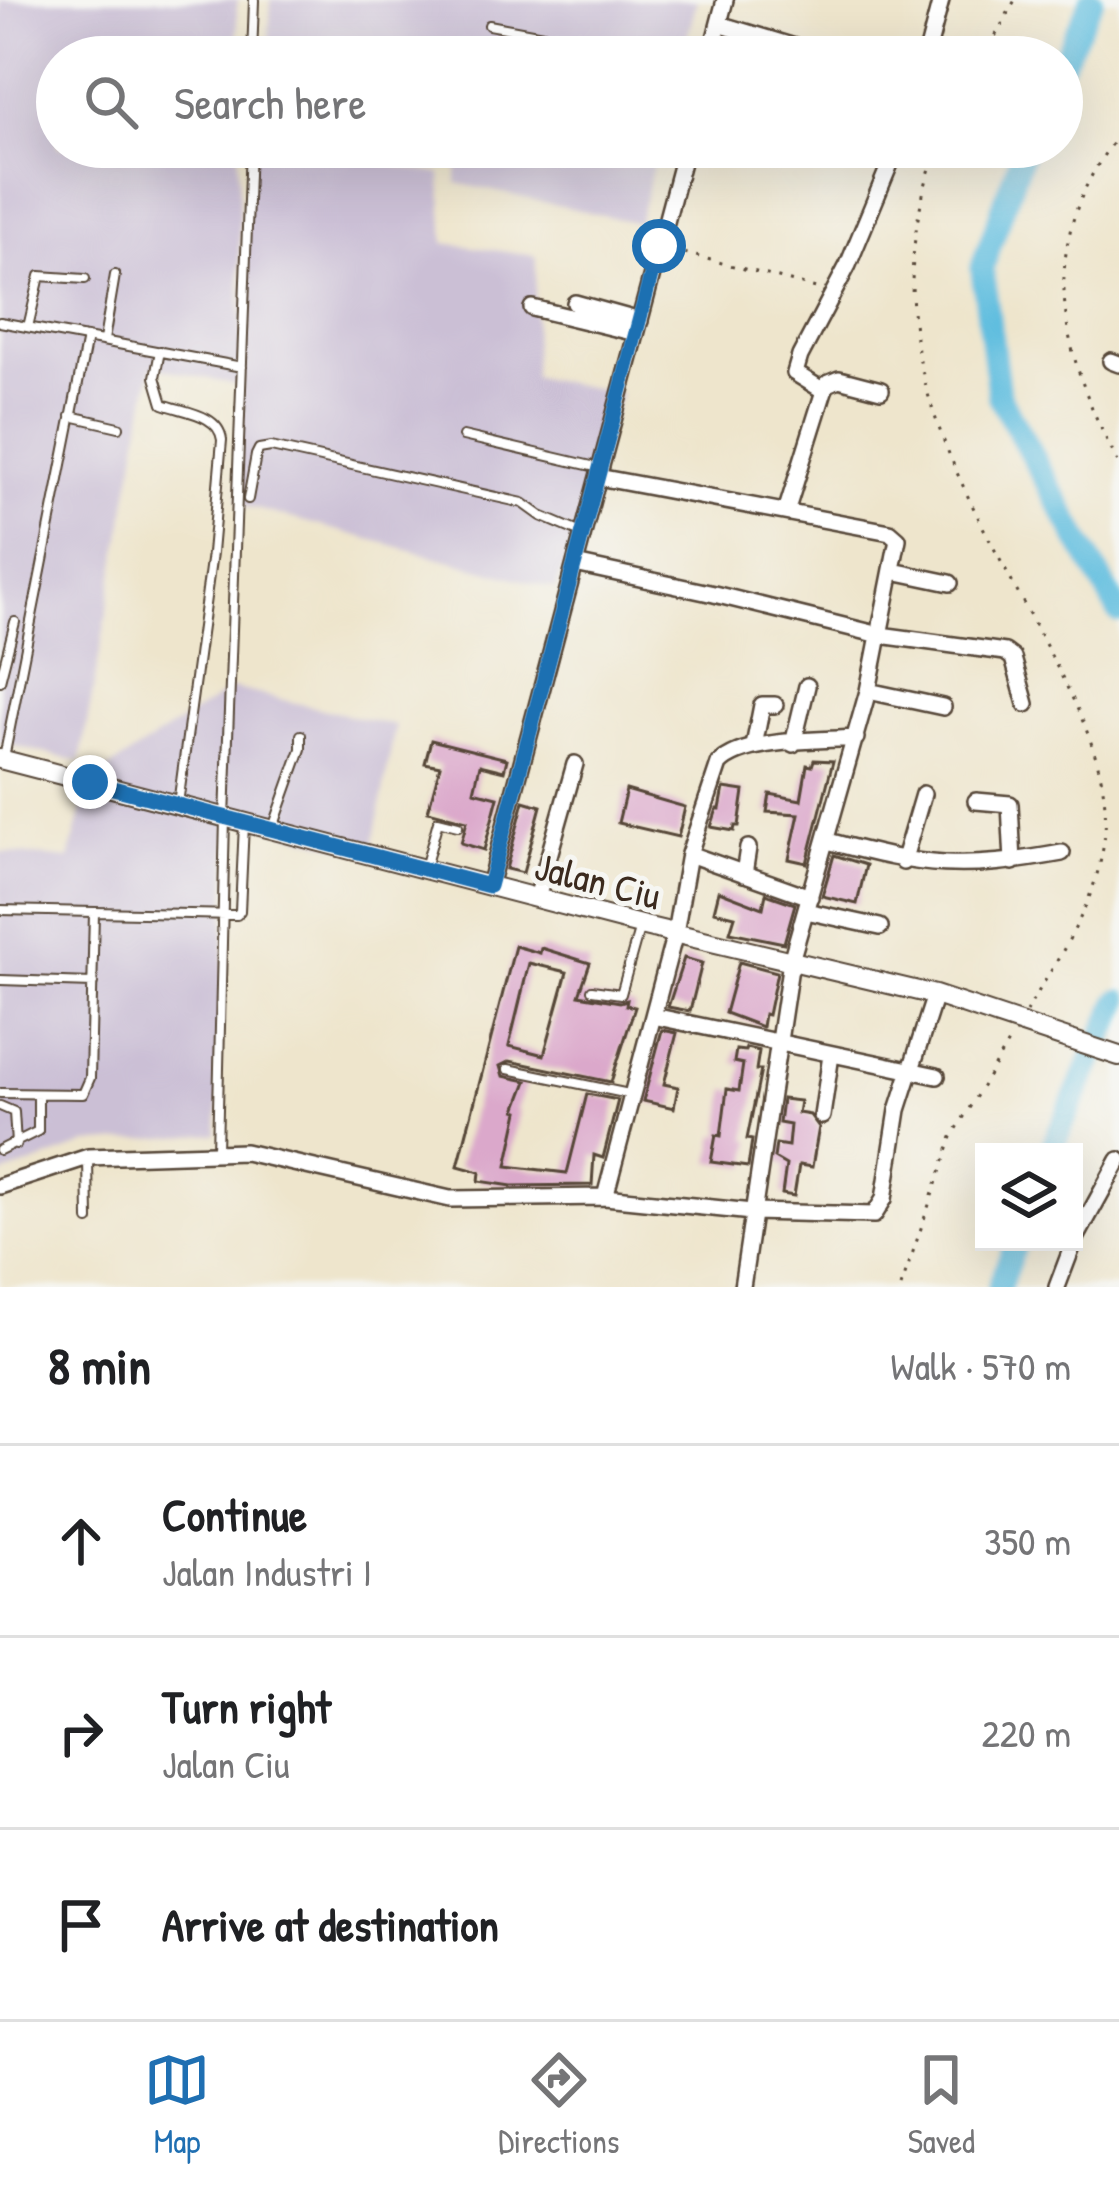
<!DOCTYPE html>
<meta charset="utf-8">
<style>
body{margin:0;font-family:"Patrick Hand",sans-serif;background:#f2f2f2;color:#202124}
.controls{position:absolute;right:36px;bottom:36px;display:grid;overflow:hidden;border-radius:0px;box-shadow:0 12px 48px #0002}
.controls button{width:108px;height:108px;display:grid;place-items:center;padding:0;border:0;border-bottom:3px solid #e0e0e0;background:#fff;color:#202124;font:60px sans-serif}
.stop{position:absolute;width:36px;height:36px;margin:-27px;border:9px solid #1f6fb2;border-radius:50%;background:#fff}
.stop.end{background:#1f6fb2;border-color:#fff;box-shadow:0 3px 12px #0008}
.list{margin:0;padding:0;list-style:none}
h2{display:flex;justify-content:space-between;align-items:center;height:156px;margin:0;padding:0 48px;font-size:51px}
h2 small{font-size:39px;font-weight:400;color:#757577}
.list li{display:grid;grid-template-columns:78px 1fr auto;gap:36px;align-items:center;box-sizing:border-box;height:192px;padding:0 48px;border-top:3px solid #e0e0e0}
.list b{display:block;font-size:45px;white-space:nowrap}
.list p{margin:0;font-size:39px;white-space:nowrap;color:#757577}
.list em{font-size:39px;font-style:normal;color:#757577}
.icon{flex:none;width:66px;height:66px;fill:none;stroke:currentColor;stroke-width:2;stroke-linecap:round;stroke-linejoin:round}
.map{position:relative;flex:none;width:1119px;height:1287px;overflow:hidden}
.search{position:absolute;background:#fff;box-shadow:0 12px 48px #0002;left:36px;right:36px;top:36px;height:132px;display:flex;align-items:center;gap:30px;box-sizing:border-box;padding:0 42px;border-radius:66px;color:#757577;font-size:45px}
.sheet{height:732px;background:#fff}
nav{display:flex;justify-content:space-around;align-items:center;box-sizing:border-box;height:168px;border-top:3px solid #e0e0e0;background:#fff;font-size:33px;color:#757577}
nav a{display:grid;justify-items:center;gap:6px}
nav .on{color:#1f6fb2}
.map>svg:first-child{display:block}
.industrial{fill:#cbbfd5}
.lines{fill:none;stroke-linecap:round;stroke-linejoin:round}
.river{stroke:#61bedf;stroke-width:24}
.building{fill:#dba8cb;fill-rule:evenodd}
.service-casing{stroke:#564638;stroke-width:12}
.minor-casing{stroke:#564638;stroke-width:20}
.tertiary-casing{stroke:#564638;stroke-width:22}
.path{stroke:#564638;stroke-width:3;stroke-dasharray:3 9;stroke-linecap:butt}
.service{stroke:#fff;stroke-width:8}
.minor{stroke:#fff;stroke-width:15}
.tertiary{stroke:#fff;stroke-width:18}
.route{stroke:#1f6fb2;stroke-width:15}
.labels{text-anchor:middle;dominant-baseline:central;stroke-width:10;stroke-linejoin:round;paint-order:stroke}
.street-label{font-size:39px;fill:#3b2a1e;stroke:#f6f6f2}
</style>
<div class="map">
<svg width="1119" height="1287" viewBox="0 0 1119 1287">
<rect width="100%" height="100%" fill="#f6f6f2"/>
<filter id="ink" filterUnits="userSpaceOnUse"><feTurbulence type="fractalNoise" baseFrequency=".00833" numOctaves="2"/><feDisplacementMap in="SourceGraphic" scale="24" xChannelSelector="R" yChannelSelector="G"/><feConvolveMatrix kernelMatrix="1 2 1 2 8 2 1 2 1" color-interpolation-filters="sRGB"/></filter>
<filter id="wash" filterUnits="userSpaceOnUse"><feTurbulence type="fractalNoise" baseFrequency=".004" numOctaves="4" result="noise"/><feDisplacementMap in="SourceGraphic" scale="48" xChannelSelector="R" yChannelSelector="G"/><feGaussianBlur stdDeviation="2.7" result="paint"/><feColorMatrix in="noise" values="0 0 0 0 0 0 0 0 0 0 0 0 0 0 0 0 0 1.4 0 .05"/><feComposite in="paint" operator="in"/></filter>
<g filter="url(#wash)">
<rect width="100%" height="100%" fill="#eee5cc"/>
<path class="industrial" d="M0 0H237V57H57V147H238L241 357 250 147H286L441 174 445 243 536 256 533 377 621 393 556 589 238 504 241 386 152 366 80 762 0 742Z
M271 0H697L682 57H268Z
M458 147H658L638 223 457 183Z
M232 688 395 726 372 855 229 818 217 1134 87 1144 0 1176V852L69 859 89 782Z"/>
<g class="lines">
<path class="river" d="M1062 62 1092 0
M1024 147 982 268 999 396 1119 612
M1050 1152 1119 1001
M999 1287 1016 1242"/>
</g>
<g id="blocks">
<path class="building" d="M431 740 507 759 504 771 480 765 474 791 498 797 484 850 461 843 467 821 428 811 440 766 425 763Z
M814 760 833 761 807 863 789 859 799 814 767 812 770 794 801 800 807 765 812 766Z
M724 788 744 791 739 826H735L734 831 711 827 717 809H720Z
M626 790 685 807 678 837 618 823Z
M524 801 541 806 523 873 506 869Z
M834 855 866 865 857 904 822 896Z
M719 891 763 908 766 894 795 904 784 943 730 932 735 916 714 911Z
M515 946 540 953 541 948 590 963 579 995 620 1002 627 1000 626 1005 635 1007 611 1082 510 1061 500 1066 503 1076 527 1081 516 1110 519 1111 507 1166 567 1173 587 1094 618 1100 603 1158 594 1155 592 1185 512 1186 479 1181 480 1172 458 1166ZM529 963 567 972 544 1055 509 1046Z
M684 958 702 963 690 1011 668 1007Z
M739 962 777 972 768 1015 764 1014 762 1027 725 1013Z
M662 1030 677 1033 664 1084 678 1087 674 1108 643 1101Z
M746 1048 759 1051 756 1070H761L747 1139 752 1140 748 1167 711 1162 716 1135 721 1136 727 1089 739 1091 743 1064 734 1062 736 1050 745 1051Z
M782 1099 800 1101 798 1113 810 1115 819 1127 812 1167 799 1165 794 1196 782 1194 786 1165 774 1158 776 1144 788 1146 790 1125 779 1123Z"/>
</g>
</g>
<g filter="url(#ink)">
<use href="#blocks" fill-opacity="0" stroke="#564638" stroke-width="3"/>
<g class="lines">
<defs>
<path id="service" d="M489 25 662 57
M252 57 254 0
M0 322 242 367
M28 327 40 276 85 279
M104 340 115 275
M160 351 155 377 163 404C184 412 219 414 222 440L212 553 178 804
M71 416 119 427
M463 436 600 468
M248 499 256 455 259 449 271 447 523 503 541 516 581 533
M0 681 15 622
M4 758 87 338
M273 828 301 749V735
M425 868 438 821 458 826
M0 910 237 915 240 911 244 824
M0 980 93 983
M592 990 621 994 640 926
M508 1069 629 1094
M0 1093 83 1094 90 1078 94 913
M0 1106 14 1112 16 1144
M0 1150 38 1131V1094
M217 1151 225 818 250 147
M88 1158 89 1220"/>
<path id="minor" d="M719 24 828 57
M710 57 725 0
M926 57 941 0
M575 303 640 321
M532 308 636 333
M1111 361 1119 364
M824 391 827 384 839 379 881 390
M598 477 890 532 898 539 868 691 791 961 742 1287
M786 512 824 391 795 373 800 356 848 265 897 147
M575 564 714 594 880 635 1005 652 1013 658 1026 704
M893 571 950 583
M868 691 943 707
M793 744 807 686
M754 746 762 705H775
M976 801 1010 804 1013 862
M828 841C925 868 963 871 1062 853
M689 854 810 897
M903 862 923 794
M744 874 748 848
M489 886 686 147
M537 898 575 764
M806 911 880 927
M653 1016 937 1076
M822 1116 831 1055
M0 1186 88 1157 245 1152 450 1199 605 1197 752 1212 874 1215 884 1199 898 1110 935 995
M605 1197 675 933 689 854 719 764C744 738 819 741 856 738
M1074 1242 1119 1160
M1057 1287 1074 1242"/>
<path id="tertiary" d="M0 759 640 925 935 995 1119 1056"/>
</defs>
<use href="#service" class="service-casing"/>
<use href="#minor" class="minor-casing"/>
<use href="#tertiary" class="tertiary-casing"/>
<path class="path" d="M984 57 1015 0
M1119 134C1034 243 1058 350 1119 464
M937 147C864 354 966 489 1057 667 1086 724 1114 783 1103 848 1093 909 1057 960 1026 1012
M673 250 820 289
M901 1287 952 1137 1012 1036"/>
<use href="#service" class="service"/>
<use href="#minor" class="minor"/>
<use href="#tertiary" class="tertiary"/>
</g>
</g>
<g class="lines" filter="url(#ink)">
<path class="route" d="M90 782 489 886 659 246"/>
</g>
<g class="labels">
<g class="street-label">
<text transform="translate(598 880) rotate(14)">Jalan Ciu</text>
</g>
</g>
</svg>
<div class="controls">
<button><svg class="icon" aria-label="layers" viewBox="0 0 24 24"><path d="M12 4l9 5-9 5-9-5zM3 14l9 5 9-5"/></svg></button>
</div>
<div class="stop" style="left:659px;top:246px"></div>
<div class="stop end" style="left:90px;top:782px"></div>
<div class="search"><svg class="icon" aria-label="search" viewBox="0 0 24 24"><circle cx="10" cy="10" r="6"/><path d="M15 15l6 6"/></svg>Search here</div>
</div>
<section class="sheet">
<h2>8 min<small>Walk · 570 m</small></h2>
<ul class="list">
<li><svg class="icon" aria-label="ahead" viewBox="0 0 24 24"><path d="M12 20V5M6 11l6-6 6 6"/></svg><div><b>Continue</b><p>Jalan Industri I</p></div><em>350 m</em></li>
<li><svg class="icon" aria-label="right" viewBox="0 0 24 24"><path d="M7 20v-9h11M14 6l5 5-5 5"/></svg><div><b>Turn right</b><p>Jalan Ciu</p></div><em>220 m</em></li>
<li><svg class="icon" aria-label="arrive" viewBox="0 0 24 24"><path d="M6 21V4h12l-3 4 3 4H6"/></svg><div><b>Arrive at destination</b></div></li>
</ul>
</section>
<nav>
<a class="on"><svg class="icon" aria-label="map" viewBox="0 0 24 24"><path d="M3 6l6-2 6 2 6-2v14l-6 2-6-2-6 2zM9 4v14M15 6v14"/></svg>Map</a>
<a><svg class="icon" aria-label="directions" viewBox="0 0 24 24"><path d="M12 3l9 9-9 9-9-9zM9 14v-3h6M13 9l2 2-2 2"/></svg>Directions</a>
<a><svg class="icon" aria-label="saved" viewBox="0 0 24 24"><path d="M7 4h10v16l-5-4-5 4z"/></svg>Saved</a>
</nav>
